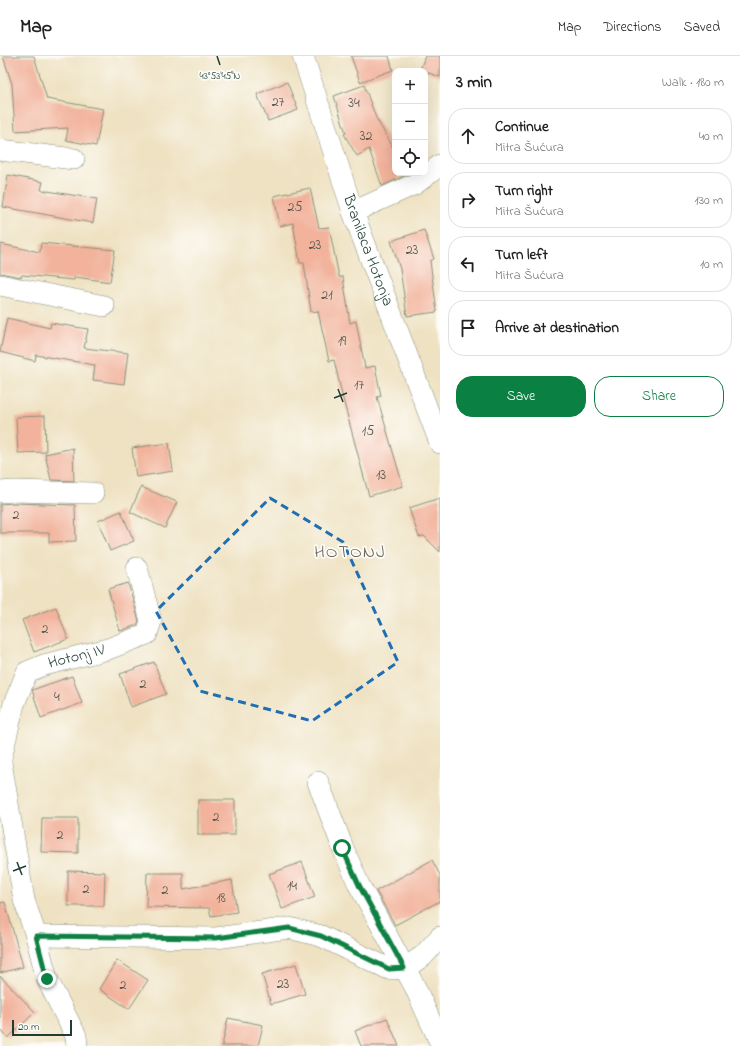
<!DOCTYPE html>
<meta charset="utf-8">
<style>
body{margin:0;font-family:"Indie Flower",sans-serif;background:#f2f2f2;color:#222}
.controls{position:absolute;right:12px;top:12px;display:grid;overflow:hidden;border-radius:8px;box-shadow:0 4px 16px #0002}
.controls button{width:36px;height:36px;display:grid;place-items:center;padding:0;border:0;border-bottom:1px solid #e0e0e0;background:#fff;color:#222;font:20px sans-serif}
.scale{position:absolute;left:12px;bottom:10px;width:60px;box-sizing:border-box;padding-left:4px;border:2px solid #1f3d34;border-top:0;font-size:11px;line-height:14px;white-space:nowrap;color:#1f3d34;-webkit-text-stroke:3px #fdfcf7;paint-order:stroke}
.stop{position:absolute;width:12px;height:12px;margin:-9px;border:3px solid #0b8043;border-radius:50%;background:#fff}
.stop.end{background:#0b8043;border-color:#fff;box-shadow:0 1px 4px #0008}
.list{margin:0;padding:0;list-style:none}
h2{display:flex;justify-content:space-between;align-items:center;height:52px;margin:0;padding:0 16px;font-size:17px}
h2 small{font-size:13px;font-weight:400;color:#767676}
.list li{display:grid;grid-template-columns:26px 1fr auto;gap:12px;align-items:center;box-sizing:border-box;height:56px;margin:0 8px 8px;padding:0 8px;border:1px solid #e0e0e0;border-radius:16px}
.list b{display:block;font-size:15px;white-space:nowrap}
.list p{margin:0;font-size:13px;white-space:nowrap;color:#767676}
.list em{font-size:13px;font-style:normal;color:#767676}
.actions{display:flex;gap:8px;padding:12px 16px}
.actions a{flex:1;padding:9px 0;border:1px solid #0b8043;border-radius:16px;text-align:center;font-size:14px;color:#0b8043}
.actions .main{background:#0b8043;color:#fff}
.icon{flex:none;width:22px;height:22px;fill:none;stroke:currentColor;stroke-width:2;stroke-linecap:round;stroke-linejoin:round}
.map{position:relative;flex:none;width:440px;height:990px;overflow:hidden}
header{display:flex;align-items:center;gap:24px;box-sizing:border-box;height:56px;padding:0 20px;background:#fff;border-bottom:1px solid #e0e0e0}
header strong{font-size:19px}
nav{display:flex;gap:22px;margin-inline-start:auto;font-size:14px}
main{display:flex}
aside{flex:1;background:#fff}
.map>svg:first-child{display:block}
.building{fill:#f2b29b}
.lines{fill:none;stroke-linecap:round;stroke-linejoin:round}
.street-casing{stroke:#87907b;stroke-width:22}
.street{stroke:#fff;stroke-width:21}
.route{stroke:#0b8043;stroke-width:5}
.marked{fill:none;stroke:#1f6fb2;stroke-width:3;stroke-dasharray:8 5;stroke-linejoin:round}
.ticks{fill:none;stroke:#1f3d34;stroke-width:1.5}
.labels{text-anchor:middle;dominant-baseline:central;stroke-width:3.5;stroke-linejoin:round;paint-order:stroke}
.number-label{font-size:14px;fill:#545a4e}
.street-label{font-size:16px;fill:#1f3d34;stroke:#fdfcf7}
.quarter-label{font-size:18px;letter-spacing:1px;fill:#696658;stroke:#fdfcf7}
.ticks-label{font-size:10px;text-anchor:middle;fill:#1f3d34;stroke:#fdfcf7;stroke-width:3.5;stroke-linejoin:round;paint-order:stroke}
</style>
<header>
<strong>Map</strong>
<nav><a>Map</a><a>Directions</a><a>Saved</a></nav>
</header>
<main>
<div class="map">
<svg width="440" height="990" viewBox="0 0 440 990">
<rect width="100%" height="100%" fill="#fdfcf7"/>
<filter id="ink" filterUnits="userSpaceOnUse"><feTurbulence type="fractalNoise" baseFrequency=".025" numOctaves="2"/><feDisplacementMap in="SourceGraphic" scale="8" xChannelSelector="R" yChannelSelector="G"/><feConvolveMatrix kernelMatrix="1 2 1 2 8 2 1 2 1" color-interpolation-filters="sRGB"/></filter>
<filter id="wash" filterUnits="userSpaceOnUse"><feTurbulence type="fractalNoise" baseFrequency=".012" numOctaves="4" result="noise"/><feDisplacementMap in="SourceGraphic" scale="16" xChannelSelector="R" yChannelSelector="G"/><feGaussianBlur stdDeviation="0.9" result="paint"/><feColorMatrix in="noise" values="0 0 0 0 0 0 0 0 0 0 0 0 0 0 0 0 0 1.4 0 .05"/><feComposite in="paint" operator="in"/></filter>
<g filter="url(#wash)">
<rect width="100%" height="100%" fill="#efe2c2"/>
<g id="blocks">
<path class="building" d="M3 0H34L47 43 103 53 96 90 66 84 68 72 15 75 12 28Z
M351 0H389L393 14 360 26Z
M425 0H440V21L420 14Z
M287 26 298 54 268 65 257 38Z
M364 29 376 62 395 95V117H410L382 130 369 93 357 100 344 78 346 77 334 40Z
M8 119 43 126 41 134 97 143 93 167 3 151Z
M310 132 319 172 329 171 339 221H343L350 267 356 265 365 312 375 310 381 340 377 341 403 430 369 440 343 343 334 304 329 305 318 255 311 256 304 207H300L293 167 280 170 274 140Z
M424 174 434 203 430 205 437 256 407 260 400 213 391 185Z
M41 187 115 194 110 226 75 221 74 224 22 219 21 221 0 217V188L40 196Z
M7 262 50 272 51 267 88 273 84 292 128 297 124 328 93 324 95 309 36 299 35 305 0 296Z
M45 360 46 396 18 397 16 361Z
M169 387 173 415 136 421 132 392Z
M73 392 74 425 51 424 45 398Z
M141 431 177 446 165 472 130 456Z
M440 442V496L424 480 419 481 409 452Z
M14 447 75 449 76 485 49 486V477H0V448Z
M121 455 134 485 110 495 98 465Z
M128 527 139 565 137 569 120 575 108 533Z
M56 551 68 583 34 596 22 564Z
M154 606 166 638 131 651 120 618Z
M72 620 82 647 41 662 32 634Z
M198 744H235V779H198Z
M42 762H78V797L41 796Z
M432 804 440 819V845L395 869 376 835Z
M302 806 315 841 282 853 269 818Z
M68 815 105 816 104 850H68Z
M147 817H183V833L232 824 237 856 211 860 209 852 146 851Z
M5 846 23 911 0 917V847Z
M117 904 148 924 129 953 99 933Z
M296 908 305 938 271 948 262 918Z
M0 920 35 956 8 982 0 973Z
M228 962 263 969 258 990H222Z
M387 962 399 990H361L355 975Z"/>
</g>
</g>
<g filter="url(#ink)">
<use href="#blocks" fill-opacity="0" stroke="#87907b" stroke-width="1"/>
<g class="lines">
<defs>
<g id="street">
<path id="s1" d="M303 0 353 156 440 387"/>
<path d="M0 94 74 103"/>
<path d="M353 156 415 128 440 109"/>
<path d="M0 229 104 250"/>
<path d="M0 436 14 435 93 437"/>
<path d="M0 700 24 844 36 880 47 923 76 980 77 990"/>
<path id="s2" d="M1 702 14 648 27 616 44 609 108 593 147 578 151 565 137 512"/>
<path d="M318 726 343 792 359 829 414 929 440 986"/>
<path d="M36 880 216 882 289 872 321 880 389 913 405 912 423 900 440 881"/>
</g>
</defs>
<use href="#street" class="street-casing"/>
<use href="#street" class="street"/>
</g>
</g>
<g class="lines" filter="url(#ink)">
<path class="route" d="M47 923 36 880 216 882 289 872 321 880 389 913 404 912 359 829 342 792"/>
</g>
<path class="marked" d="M270 442 343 486 398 606 312 665 200 635 156 555Z"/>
<path class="ticks" d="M217 0 220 9M338 333 343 346M334 342 347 337M17 806 22 819M13 815 26 810"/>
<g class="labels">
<g class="number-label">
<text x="278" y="46">27</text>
<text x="354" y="47">34</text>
<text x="366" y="80">32</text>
<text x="295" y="151">25</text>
<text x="315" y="189">23</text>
<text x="412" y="194">23</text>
<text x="327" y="239">21</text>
<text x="342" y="285">19</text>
<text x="359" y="329">17</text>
<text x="368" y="375">15</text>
<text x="381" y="419">13</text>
<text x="16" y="459">2</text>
<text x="45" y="573">2</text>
<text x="143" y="628">2</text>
<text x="57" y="641">4</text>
<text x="216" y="761">2</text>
<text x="60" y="779">2</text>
<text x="292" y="830">14</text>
<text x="86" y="833">2</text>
<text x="165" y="834">2</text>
<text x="221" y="842">18</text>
<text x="283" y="928">23</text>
<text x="123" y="929">2</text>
</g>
<g class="street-label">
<text stroke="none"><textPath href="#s1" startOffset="205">Branilaca Hotonja</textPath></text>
<text stroke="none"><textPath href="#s2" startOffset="142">Hotonj IV</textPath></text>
</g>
<g class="quarter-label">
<text x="350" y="497">HOTONJ</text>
</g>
</g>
<g class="ticks-label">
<text x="220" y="23">43°53'45"N</text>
</g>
</svg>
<div class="controls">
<button>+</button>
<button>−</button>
<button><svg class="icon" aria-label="locate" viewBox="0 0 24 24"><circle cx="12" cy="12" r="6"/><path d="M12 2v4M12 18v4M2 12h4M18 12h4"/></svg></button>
</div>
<div class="scale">20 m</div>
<div class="stop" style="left:342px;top:792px"></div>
<div class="stop end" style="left:47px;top:923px"></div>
</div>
<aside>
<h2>3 min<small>Walk · 180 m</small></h2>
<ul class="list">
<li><svg class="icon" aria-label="ahead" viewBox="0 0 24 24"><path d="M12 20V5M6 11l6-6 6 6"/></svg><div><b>Continue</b><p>Mitra Šućura</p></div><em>40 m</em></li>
<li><svg class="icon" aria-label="right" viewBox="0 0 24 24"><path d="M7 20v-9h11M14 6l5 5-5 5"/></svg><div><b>Turn right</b><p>Mitra Šućura</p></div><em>130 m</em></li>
<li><svg class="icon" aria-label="left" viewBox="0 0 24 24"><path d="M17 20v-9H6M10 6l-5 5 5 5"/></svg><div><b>Turn left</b><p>Mitra Šućura</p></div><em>10 m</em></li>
<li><svg class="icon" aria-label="arrive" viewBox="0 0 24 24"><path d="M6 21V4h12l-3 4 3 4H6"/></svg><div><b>Arrive at destination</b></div></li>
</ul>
<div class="actions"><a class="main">Save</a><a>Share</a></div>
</aside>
</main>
